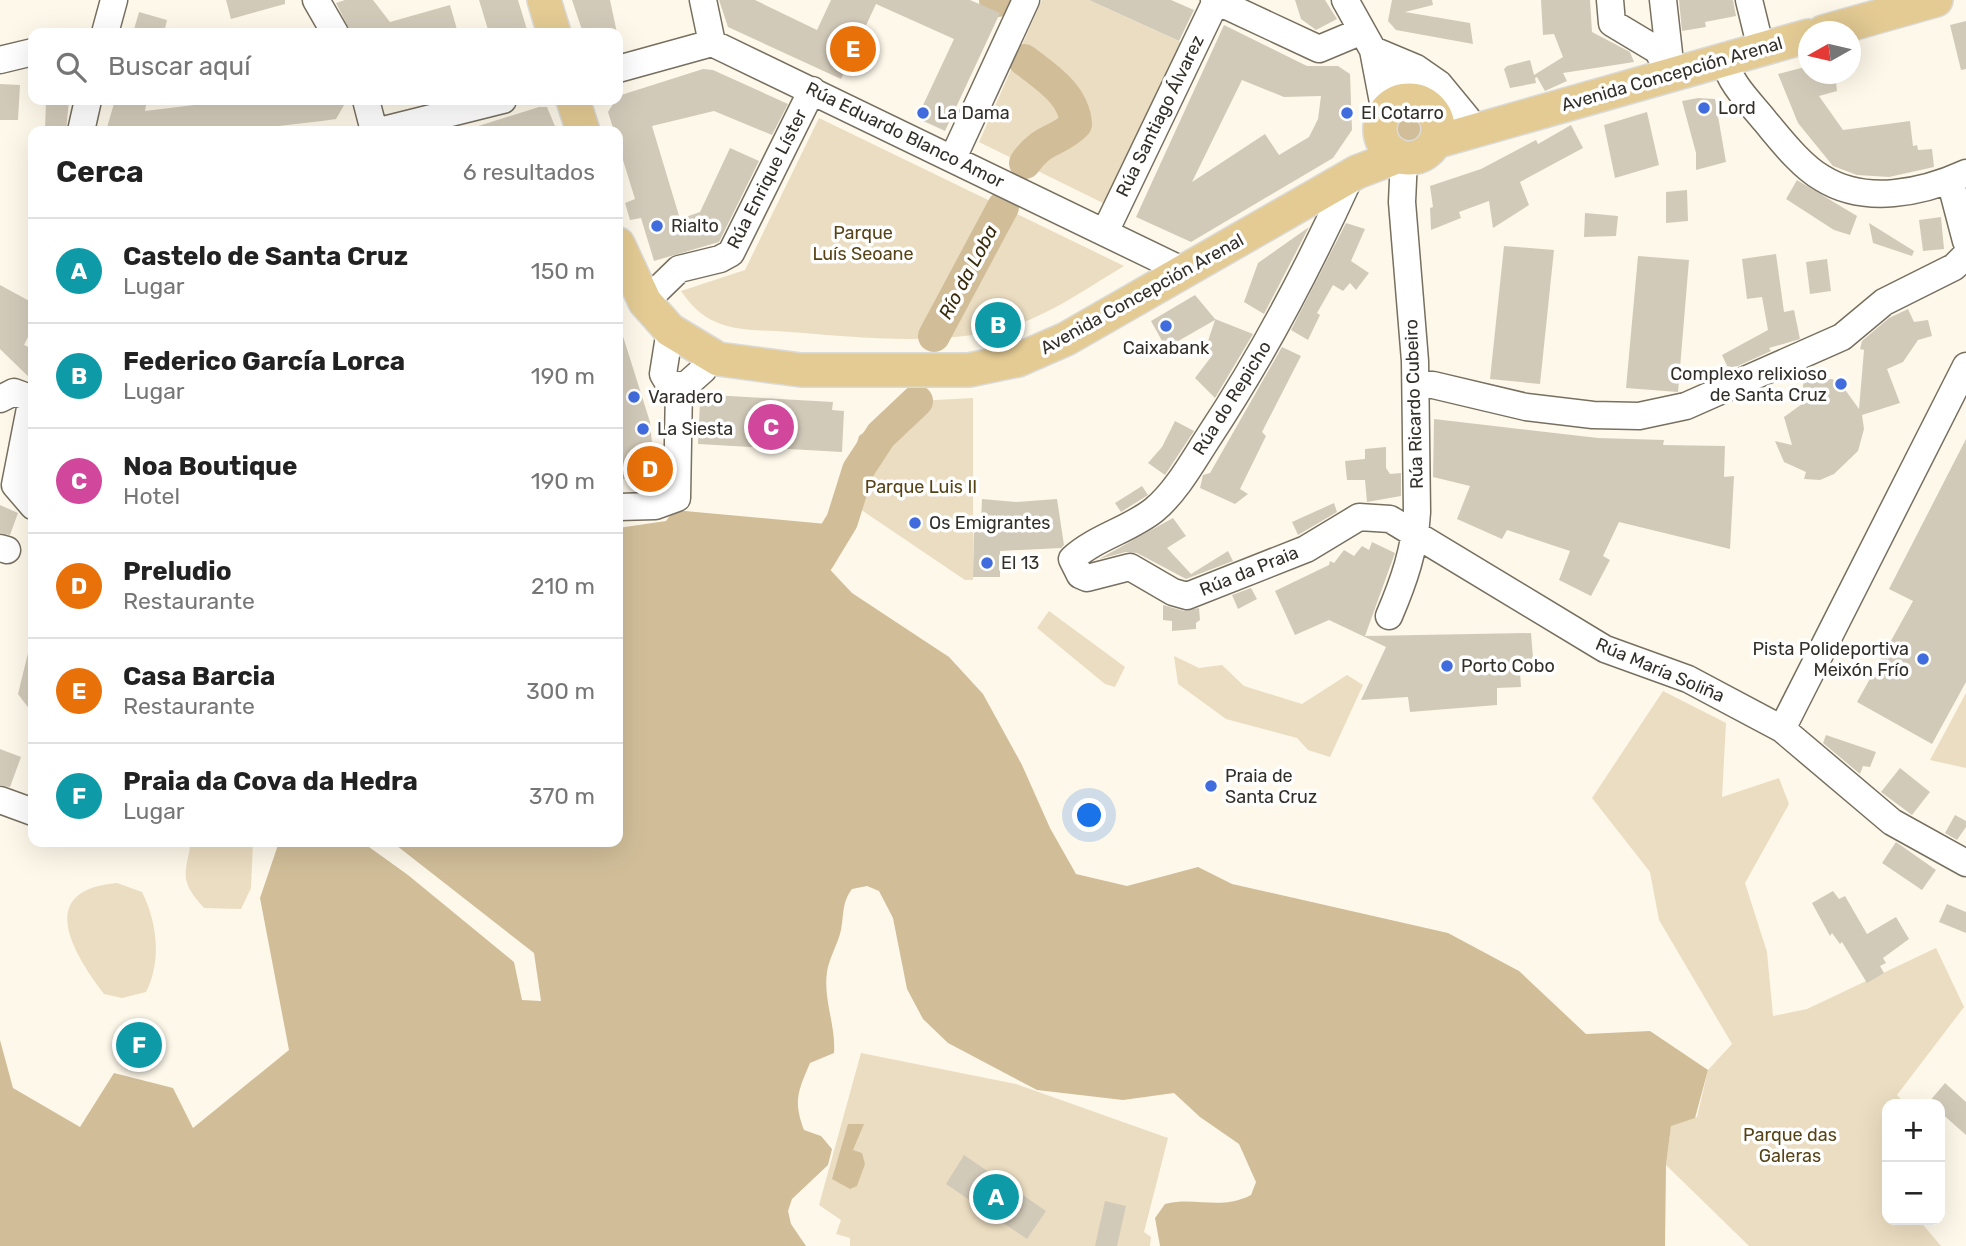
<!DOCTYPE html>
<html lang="es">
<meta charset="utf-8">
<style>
body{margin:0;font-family:Rubik,sans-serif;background:#f6f6f6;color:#222}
.controls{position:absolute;right:21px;bottom:21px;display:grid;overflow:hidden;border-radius:14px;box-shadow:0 7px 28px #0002}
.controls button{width:63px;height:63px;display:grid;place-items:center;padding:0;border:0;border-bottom:2px solid #e0e0e0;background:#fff;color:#222;font:35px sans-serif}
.compass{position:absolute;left:1798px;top:21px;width:63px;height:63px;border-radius:50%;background:#fff;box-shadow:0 7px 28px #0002;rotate:262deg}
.you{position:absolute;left:1090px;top:816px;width:24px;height:24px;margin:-18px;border:5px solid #fff;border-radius:50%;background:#1a73e8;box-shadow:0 0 0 10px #1a73e833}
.badge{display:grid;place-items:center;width:46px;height:46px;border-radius:50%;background:#0f766e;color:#fff;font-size:23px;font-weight:700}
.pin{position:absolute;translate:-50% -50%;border:4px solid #fff;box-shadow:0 2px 7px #0006}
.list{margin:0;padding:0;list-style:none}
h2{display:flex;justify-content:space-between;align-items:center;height:91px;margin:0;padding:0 28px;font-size:30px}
h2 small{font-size:23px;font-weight:400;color:#767676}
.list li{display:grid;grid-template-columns:46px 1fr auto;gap:21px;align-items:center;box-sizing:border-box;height:105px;padding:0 28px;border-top:2px solid #e0e0e0}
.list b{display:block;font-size:26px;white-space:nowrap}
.list p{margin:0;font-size:23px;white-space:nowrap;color:#767676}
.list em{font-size:23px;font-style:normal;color:#767676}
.icon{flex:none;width:38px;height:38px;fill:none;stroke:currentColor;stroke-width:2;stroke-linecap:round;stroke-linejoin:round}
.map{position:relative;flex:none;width:1966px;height:1246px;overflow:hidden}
.search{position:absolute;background:#fff;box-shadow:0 7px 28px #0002;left:28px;top:28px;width:595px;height:77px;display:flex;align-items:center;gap:18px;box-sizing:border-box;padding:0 24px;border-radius:14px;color:#767676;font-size:26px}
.panel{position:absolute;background:#fff;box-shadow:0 7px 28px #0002;left:28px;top:126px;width:595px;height:721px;border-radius:14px}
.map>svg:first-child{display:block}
.green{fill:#ebddc1}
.water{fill:#d1be99}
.pier{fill:#fef8ea}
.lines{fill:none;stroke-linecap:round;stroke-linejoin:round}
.river{stroke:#d1be99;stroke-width:32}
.building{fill:#d2cab9;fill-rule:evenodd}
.minor-casing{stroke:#777060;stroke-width:29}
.major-casing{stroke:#dadad8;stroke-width:36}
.minor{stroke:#fff;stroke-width:26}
.major{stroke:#e4cb94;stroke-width:33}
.poi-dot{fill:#406cdd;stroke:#fff;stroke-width:2.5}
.labels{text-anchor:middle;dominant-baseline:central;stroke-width:7;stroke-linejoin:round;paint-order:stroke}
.street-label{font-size:18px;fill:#333029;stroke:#fff}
.poi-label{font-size:18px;fill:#333029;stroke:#fff;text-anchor:start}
.park-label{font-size:18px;fill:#574315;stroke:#fff}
.water-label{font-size:19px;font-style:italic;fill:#382b0b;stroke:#fff}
</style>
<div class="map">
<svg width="1966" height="1246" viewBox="0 0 1966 1246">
<rect width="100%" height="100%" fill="#fef8ea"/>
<path class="green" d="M1042 0H1089L1185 44 1107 205 979 142Z
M819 118 1124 266C1085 289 1046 318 1002 329 937 346 856 337 790 332 766 330 738 332 716 322 701 316 690 304 681 291L745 270Z
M973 398V580H965L860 509 859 485 913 411 917 401Z
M1049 611 1125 667 1115 687 1105 684 1037 628Z
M1174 656 1199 668 1222 665 1244 686 1302 704 1347 675 1363 685 1330 757 1308 750 1297 738 1226 719 1178 684Z
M1663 691 1726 723 1722 797 1779 778 1789 804 1745 883 1767 952 1773 1016 1807 1009 1936 948 1964 1007 1897 1095 1906 1104H1887V1220H1919L1941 1246H1749L1666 1165 1671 1125 1697 1117 1708 1070 1732 1044 1659 920 1650 872 1592 798Z
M1966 693V768L1930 760Z
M191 842H253L251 888 241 909 204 908C179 880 185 876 191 842Z
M117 883 142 892C157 922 162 961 146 992L122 998 104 994C72 952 35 890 117 883Z
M861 1053 1016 1084 1168 1138 1144 1232 1151 1237 1150 1246H850V1238L836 1234 841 1220 819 1205Z"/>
<path class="water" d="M1395 128a13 13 0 1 1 26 0a13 13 0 1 1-26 0Z
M917 401 913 411 859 485 847 478 859 436 905 402Z
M674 510 837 525 820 559 852 593 949 657 983 694 1022 765 1050 828 1076 874 1127 886 1198 867 1232 884 1448 933 1519 971 1586 1034 1650 1031 1708 1070 1695 1118 1671 1126 1666 1165 1665 1246H1160L1155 1218 1165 1204C1196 1196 1220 1211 1251 1195L1256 1182 1239 1144 1200 1117 1174 1093 1123 1100 1037 1090 948 1043 923 1019 907 989 893 918 879 891 867 886 852 889C842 902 844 914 841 930 838 944 829 958 827 972 823 1000 836 1025 834 1053L810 1063C798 1091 793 1101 804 1130L821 1136 832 1149 828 1165 792 1199 788 1211 791 1224 806 1246H0V1040L13 1088 80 1127 114 1073 173 1088 193 1128 289 1050 260 898 279 842H618V528L666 521Z
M848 1124H864L853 1150 862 1153 865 1164 857 1186 850 1189 832 1179Z"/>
<path class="pier" d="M362 842H392L534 953 541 1001 522 1000 514 962 408 875Z"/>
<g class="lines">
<path class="river" d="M995 0 998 1
M1024 60C1045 76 1074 94 1076 124 1057 143 1043 137 1025 163
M934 336 1003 207
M819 559 842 521 858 470 881 435 917 401"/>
</g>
<path class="building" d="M226 0H285V4L231 19Z
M345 0H373L390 22 450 5 458 33H351L336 3Z
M479 0H518L528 33H489Z
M572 0H610L617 33H583Z
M719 0H755L817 30 831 0H970L1000 13 945 131 917 118 954 39 876 4 841 79 728 27Z
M1089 0H1171L1194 10 1179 41Z
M1295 0H1325L1337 19 1316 30 1301 19Z
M1392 0H1432L1433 5 1405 12 1470 23 1473 44 1396 30 1388 21Z
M1541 0H1590L1592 32 1630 52 1634 62 1563 73 1567 81 1545 91 1537 77 1535 78 1536 83 1510 88 1504 69 1507 66 1530 60 1534 75 1563 57 1554 34 1543 35Z
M1679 0H1733L1736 16 1705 22 1706 27 1682 31Z
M139 12 167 20 164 33H133Z
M1966 21V69L1961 70 1950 25Z
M1224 25 1307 66H1338L1350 74 1352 130 1333 158 1191 242 1136 217ZM1242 80 1284 97 1321 96 1318 119 1309 137 1279 155 1265 134 1192 182Z
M1809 66V74H1835L1837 91 1819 96 1843 130 1910 121 1913 146 1917 145 1918 150 1932 149 1934 167 1889 177 1857 175 1833 166 1798 123 1778 74Z
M703 69 713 70 788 104 772 135 714 111 652 126 680 219 700 212 730 148 759 161 719 242 654 261 641 218 630 220 625 203 635 199 618 144V131H614L608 112 618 96Z
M0 84 20 85 18 120H0Z
M1698 98 1715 99 1726 162 1696 170V153L1682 101Z
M46 100H69L66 131H45Z
M115 100H147L145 111 235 100H347L336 119 322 121 234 131H106Z
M539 107H547L557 131H472V128Z
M1647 112 1659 165 1615 178 1604 125Z
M1571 125 1583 148 1520 182 1529 205 1493 228 1489 201 1459 212 1461 218 1431 230 1430 208 1433 207 1430 186 1481 169 1536 140 1538 144Z
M1797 180 1857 216 1850 235 1834 230 1786 199Z
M1687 190 1688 221 1666 223V192Z
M1585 213 1618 216 1616 236 1584 237Z
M1941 217 1944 249 1923 251 1919 220Z
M1346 223 1365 229 1351 261 1369 273 1356 290 1350 283 1343 291 1333 285 1317 313 1320 315 1308 340 1291 330Z
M1869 223 1914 251 1912 256 1873 243Z
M1309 227 1264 314 1244 302 1258 263Z
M1504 246 1554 250 1540 384 1490 379Z
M1776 254 1784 312 1794 310 1800 339 1769 348 1771 351 1729 370 1722 355 1768 330 1762 297 1747 299 1742 259Z
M1638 256 1689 260 1678 392 1626 388Z
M1827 259 1831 291 1810 294 1806 262Z
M0 285 33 303V327L24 345 33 349V381L0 349Z
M1195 295 1215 319 1253 334 1215 398 1195 378 1211 357 1204 353 1215 320 1166 348 1151 321Z
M1908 309 1914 322 1928 320 1932 336 1918 340 1903 362 1887 369 1900 403 1862 415 1864 429 1858 451 1834 474 1820 480 1804 479 1806 472 1784 462 1775 441 1792 445 1784 417 1802 404 1804 371 1815 380 1832 379 1841 384 1859 409 1864 350 1860 349 1862 341 1889 318Z
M621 330 650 422 655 475 640 477V484H627L626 479H618V331Z
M1282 347 1301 356 1262 432 1266 436 1240 489 1248 494 1235 504 1200 488 1203 475 1210 473Z
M712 395 833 402 832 410 844 411 842 452 698 444 700 402 711 403Z
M1434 419 1598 438 1664 440 1663 445 1725 446 1724 477 1734 476 1730 549 1619 522 1603 556 1610 560 1591 596 1559 580 1570 551 1507 530 1502 539 1457 519 1470 486 1433 477Z
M1175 421 1194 431 1165 475 1148 463 1162 447Z
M1966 439V682L1932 744 1857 702 1913 601 1889 589Z
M1386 447V468L1390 474 1401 473V496L1367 502 1365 480H1347L1345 461 1365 459V449Z
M1142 486 1148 495 1121 512 1115 503Z
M982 499 1016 502 1057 499 1064 545 1061 548 1000 551V577H973L974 520H981Z
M1334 503 1337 512 1298 535 1292 522Z
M0 505 18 513 10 535 0 533Z
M1173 518 1186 536 1167 548 1191 574 1228 551 1233 561 1186 579 1137 553 1126 552 1099 559Z
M1372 542 1395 553 1365 636 1531 633 1534 670 1520 672 1521 687 1497 688V705L1410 712 1408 697 1361 700 1386 647 1329 620 1295 635 1275 591 1329 565 1330 561 1334 563 1344 550 1354 556 1362 546 1369 550Z
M1251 588 1257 599 1238 609 1232 595Z
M1163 605 1184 611 1199 608 1200 620 1196 623V629L1172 631V621L1163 620Z
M28 653 33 654V714L18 694Z
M1826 735 1876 752 1870 767 1863 766 1860 774 1823 743Z
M0 749 21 757 10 787 0 785Z
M1900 768 1930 792 1912 815 1881 792Z
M1955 815 1966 821V827L1957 840 1945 833Z
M1896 842 1936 870 1922 890 1882 863Z
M1833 891 1839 899 1845 896 1867 934 1896 917 1909 939 1883 958 1886 963 1880 966 1884 973 1867 983 1842 942 1840 944 1832 933 1830 936 1812 903Z
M1947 904 1966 912V933L1939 922Z
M1945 1083 1966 1102V1135L1940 1112V1104L1929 1102Z
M964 1155 1046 1211 1027 1239 946 1184Z
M1105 1201 1126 1206 1117 1246H1095Z"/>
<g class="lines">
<defs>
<path id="minor" d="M316 0 335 33
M703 0 712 43
M1214 0 1319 49 1362 31
M1345 0 1373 50 1385 113
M1610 0 1612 23 1657 50 1671 74
M1663 0 1671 71
M1749 0 1761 49
M105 33 114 0
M1373 50 1416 68 1439 84 1467 118
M1379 55 1414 101
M0 60 33 52
M1724 60C1731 85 1749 101 1765 121 1781 140 1801 166 1822 178 1865 205 1922 193 1966 173
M618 69 712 43 1186 272
M366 100 374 131
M81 131 88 100
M379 131 503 100
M953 158 1026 0
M1350 177C1309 267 1263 355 1208 438 1193 461 1176 492 1154 510 1129 530 1096 537 1072 559L1080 575 1087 578 1130 567 1173 592 1187 596 1306 549 1359 517 1390 519 1605 649 1688 679 1782 729 1892 822 1966 863
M1950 180 1966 241
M1105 232 1216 1
M645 302 679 269 720 259 731 253 812 90
M670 330 663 374 669 384 685 386 703 370 710 355
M1416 385H1433L1526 407 1593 415 1639 416 1686 406 1842 337 1884 302 1954 267 1966 255
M32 398 15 485 33 506
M0 399 14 392 33 399
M618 507 655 506 677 498 679 387
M0 548 7 550
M1389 616C1404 581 1415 549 1417 512L1415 361 1402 202 1404 158
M1782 729 1966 366
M0 800 33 812"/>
<path id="major" d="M544 0 554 33
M1823 32 1936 0
M573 100 583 131
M1380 129a29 29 0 1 1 58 0a29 29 0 1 1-58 0Z
M1435 142 1808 36
M618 244 645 302 670 330 718 359 801 370H969L1018 360 1066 339 1357 172 1399 156"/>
</defs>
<use href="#minor" class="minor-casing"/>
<use href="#major" class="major-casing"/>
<use href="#minor" class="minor"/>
<use href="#major" class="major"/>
</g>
<g class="poi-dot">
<circle cx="1704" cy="108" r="7"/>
<circle cx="923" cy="113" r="7"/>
<circle cx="1347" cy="113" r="7"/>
<circle cx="657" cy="226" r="7"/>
<circle cx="1166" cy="326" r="7"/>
<circle cx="1841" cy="384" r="7"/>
<circle cx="634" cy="397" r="7"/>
<circle cx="643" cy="429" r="7"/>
<circle cx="915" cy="523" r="7"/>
<circle cx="987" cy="563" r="7"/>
<circle cx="1923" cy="659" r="7"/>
<circle cx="1447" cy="666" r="7"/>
<circle cx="1211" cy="786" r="7"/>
</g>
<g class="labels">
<g class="street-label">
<text transform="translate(1672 74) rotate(-16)">Avenida Concepción Arenal</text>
<text transform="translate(1160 116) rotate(-64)">Rúa Santiago Álvarez</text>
<text transform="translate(905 135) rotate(26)">Rúa Eduardo Blanco Amor</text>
<text transform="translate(767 179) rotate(-63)">Rúa Enrique Líster</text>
<text transform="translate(1142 294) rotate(-29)">Avenida Concepción Arenal</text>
<text transform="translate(1232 398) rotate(-58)">Rúa do Repicho</text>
<text transform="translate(1414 404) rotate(-92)">Rúa Ricardo Cubeiro</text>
<text transform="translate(1249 571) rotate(-22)">Rúa da Praia</text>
<text transform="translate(1660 670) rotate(23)">Rúa María Soliña</text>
</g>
<g class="poi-label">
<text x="1718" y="108">Lord</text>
<text x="937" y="113">La Dama</text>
<text x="1361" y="113">El Cotarro</text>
<text x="671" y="226">Rialto</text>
<text x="1166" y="348" text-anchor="middle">Caixabank</text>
<text x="1827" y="374" text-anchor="end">Complexo relixioso<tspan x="1827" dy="21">de Santa Cruz</tspan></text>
<text x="648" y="397">Varadero</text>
<text x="657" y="429">La Siesta</text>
<text x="929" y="523">Os Emigrantes</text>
<text x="1001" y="563">El 13</text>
<text x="1909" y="649" text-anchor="end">Pista Polideportiva<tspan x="1909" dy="21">Meixón Frío</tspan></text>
<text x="1461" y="666">Porto Cobo</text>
<text x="1225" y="776">Praia de<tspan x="1225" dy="21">Santa Cruz</tspan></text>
</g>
<g class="park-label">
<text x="863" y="233">Parque<tspan x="863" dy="21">Luís Seoane</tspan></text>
<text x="921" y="487">Parque Luis II</text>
<text x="1790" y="1135">Parque das<tspan x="1790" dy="21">Galeras</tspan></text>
</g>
<g class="water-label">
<text transform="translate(968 272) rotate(-62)">Río da Loba</text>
</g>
</g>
</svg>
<div class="controls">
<button>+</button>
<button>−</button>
</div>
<svg class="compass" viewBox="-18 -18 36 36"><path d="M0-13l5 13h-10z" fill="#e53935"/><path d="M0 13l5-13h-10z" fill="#767676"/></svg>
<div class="you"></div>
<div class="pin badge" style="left:996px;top:1197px;background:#0f9aa8">A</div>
<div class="pin badge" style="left:998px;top:325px;background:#0f9aa8">B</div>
<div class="pin badge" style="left:771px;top:427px;background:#d1479c">C</div>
<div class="pin badge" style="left:650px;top:469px;background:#e8710a">D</div>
<div class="pin badge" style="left:853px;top:49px;background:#e8710a">E</div>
<div class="pin badge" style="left:139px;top:1045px;background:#0f9aa8">F</div>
<div class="search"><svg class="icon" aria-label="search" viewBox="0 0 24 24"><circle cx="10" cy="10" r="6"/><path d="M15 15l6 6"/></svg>Buscar aquí</div>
<section class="panel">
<h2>Cerca<small>6 resultados</small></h2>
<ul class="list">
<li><span class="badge" style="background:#0f9aa8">A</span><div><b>Castelo de Santa Cruz</b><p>Lugar</p></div><em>150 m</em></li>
<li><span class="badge" style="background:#0f9aa8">B</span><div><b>Federico García Lorca</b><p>Lugar</p></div><em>190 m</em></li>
<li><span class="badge" style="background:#d1479c">C</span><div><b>Noa Boutique</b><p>Hotel</p></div><em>190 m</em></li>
<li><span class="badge" style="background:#e8710a">D</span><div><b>Preludio</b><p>Restaurante</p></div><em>210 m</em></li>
<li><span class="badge" style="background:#e8710a">E</span><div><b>Casa Barcia</b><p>Restaurante</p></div><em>300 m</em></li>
<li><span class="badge" style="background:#0f9aa8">F</span><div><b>Praia da Cova da Hedra</b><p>Lugar</p></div><em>370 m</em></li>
</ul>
</section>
</div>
